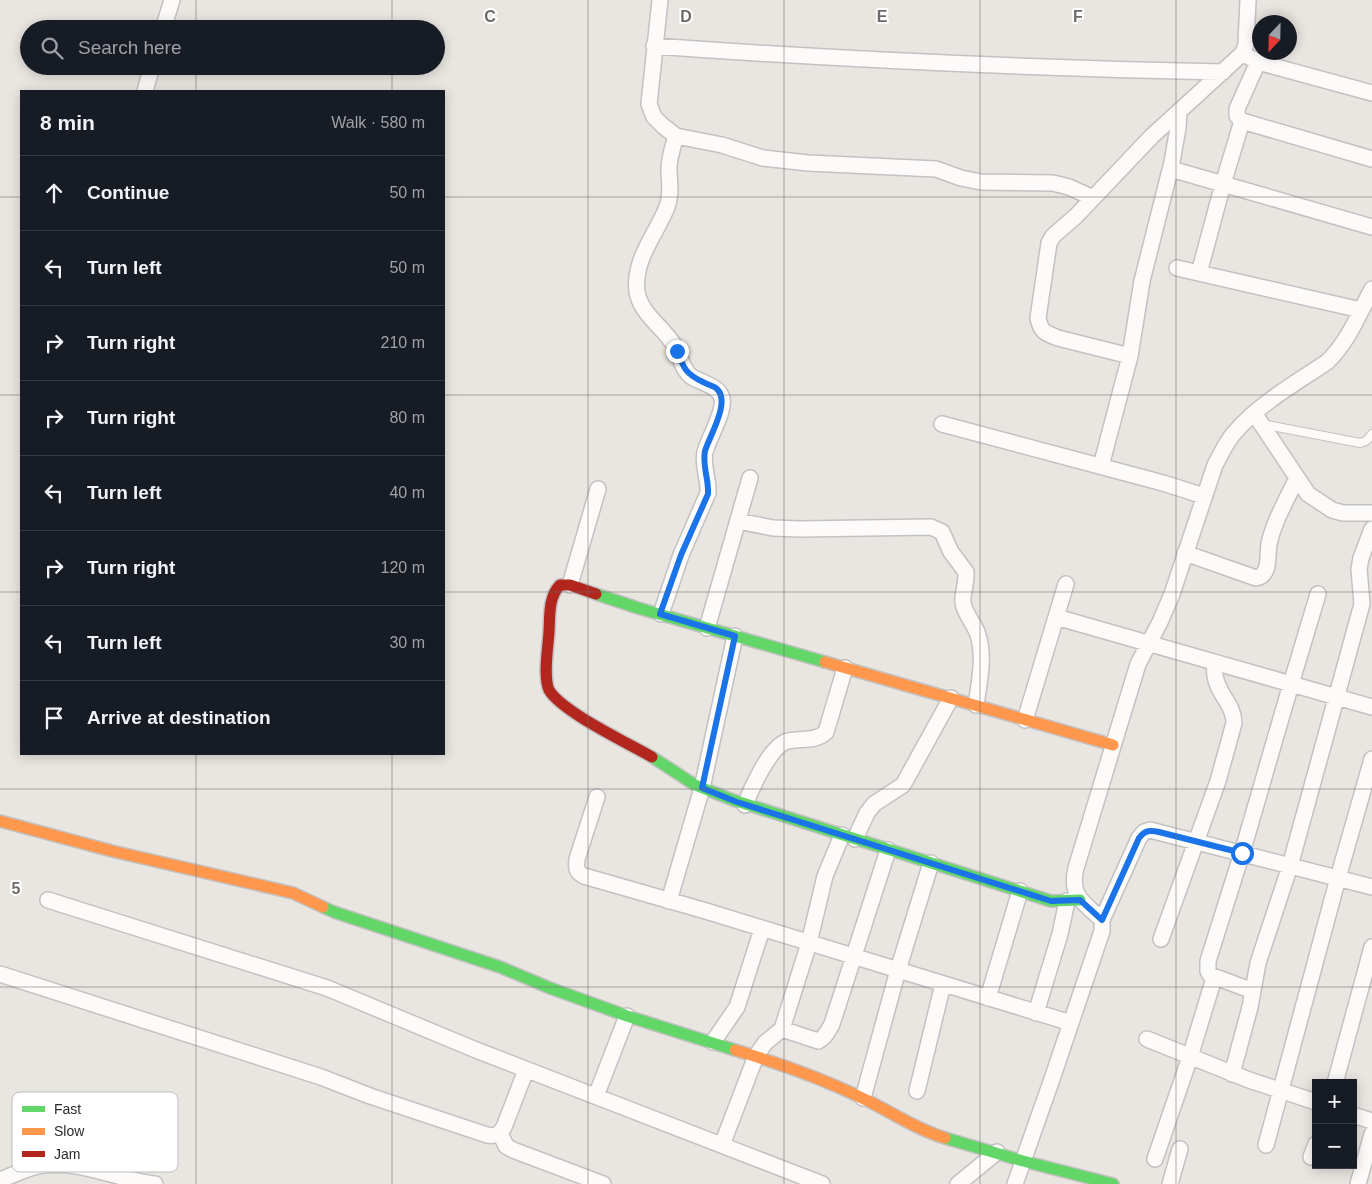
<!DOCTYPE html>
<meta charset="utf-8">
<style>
body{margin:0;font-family:Helvetica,sans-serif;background:#242831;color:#f1f3f6}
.controls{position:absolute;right:15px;bottom:15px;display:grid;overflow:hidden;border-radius:0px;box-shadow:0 2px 12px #0003}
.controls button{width:45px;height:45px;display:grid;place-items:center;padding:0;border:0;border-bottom:1px solid #363941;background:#171b24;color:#f1f3f6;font:25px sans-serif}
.compass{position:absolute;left:1252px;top:15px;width:45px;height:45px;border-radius:50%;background:#171b24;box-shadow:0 2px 12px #0003;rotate:202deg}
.stop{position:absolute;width:15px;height:15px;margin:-11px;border:4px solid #1a73e8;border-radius:50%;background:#fff}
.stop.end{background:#1a73e8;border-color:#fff;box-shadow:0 1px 5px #0008}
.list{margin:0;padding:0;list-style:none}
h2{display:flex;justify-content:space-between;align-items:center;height:65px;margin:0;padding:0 20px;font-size:21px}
h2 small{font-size:16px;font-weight:400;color:#9ea1a6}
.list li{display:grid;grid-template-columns:32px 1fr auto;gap:15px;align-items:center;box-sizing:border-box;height:75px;padding:0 20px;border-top:1px solid #363941}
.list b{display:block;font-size:19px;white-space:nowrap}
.list em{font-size:16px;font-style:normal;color:#9ea1a6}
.icon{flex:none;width:28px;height:28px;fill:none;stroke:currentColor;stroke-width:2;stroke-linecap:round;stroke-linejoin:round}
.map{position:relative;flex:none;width:1372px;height:1184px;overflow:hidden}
.search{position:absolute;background:#171b24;box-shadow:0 2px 12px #0003;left:20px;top:20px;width:425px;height:55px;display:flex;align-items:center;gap:12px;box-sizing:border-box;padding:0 18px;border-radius:28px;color:#9ea1a6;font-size:19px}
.panel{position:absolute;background:#171b24;box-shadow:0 2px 12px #0003;left:20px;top:90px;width:425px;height:665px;border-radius:0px}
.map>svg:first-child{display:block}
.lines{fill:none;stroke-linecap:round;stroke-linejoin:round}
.lane-casing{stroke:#c3c1c2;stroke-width:10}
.street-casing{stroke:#c3c1c2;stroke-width:18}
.fast-casing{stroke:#c3c1c2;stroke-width:14}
.slow-casing{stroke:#c3c1c2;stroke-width:14}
.jam-casing{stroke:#c3c1c2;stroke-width:14}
.lane{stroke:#fcfbfa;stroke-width:8}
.street{stroke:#fcfbfa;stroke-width:15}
.fast{stroke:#63d668;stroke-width:11}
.slow{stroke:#ff974d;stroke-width:11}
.jam{stroke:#b3261e;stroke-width:11}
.route{stroke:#1a73e8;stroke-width:6}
.grid{fill:none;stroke:#6e6c6a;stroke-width:1;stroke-opacity:0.55}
.key{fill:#fff;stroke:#bfbfbf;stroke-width:1}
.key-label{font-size:14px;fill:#2b2b2b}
.grid-label{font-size:16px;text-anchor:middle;font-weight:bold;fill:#6e6c6a;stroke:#fff;stroke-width:4;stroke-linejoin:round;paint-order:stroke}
</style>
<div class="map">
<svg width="1372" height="1184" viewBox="0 0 1372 1184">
<rect width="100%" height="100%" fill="#e9e5e0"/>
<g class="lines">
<defs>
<path id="lane" d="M1262 424 1360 443 1366 441 1372 434"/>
<path id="street" d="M660 0 649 104 654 117 663 126 676 136 722 145 763 158 808 163 936 169 961 178 981 182 1053 183 1069 187 1093 198
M163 29 172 0
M654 46C843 60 1033 68 1223 72
M1249 57 1258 62 1372 93
M1258 62 1237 109V116L1242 121 1372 159
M145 91 152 66
M1171 169 1372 227
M1177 268 1361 310
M1199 273 1223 184 1242 121
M1130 356 1058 338C1045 333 1041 332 1038 318L1049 243 1053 236 1076 216 1152 136 1243 53 1246 44 1248 0
M1254 413 1308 494 1332 510 1343 513H1372
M942 424 1163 483 1204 496
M1101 466 1130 356 1142 281 1172 162 1178 128 1179 112
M738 521 773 528 800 529 931 527 942 532 951 552 966 572C967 583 962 593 963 603 965 615 975 624 978 635 985 657 979 683 976 705
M1185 553 1256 578C1271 575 1267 555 1269 544 1274 521 1287 499 1297 478
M570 585 598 489
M661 614 681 555 708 493C709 479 702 467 705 452 709 437 725 412 722 398 719 386 702 383 692 377 682 370 681 358 676 348 665 328 641 315 637 292 633 259 656 235 667 207 672 194 669 182 669 169 669 158 673 146 676 136
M1056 617 1372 707
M707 628 750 478
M1025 720 1066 584
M597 797 577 859C576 868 576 872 584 876L706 911 1071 1023
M745 805C751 789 769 749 785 742 799 737 815 743 826 732L845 668
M855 839 867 813 874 804 903 785 951 698
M48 900 327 988 476 1050 822 1184
M669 901 702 788 735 636
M1102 920 1139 838 1144 832 1150 830 1372 887
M1161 939 1218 781 1234 723C1234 704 1217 694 1215 675 1214 672 1215 667 1215 663
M0 974 321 1077 370 1096 487 1135C496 1137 500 1134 504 1127L526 1070
M1253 991 1210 975 1208 971V961L1242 853 1291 684 1318 594
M988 998 1020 891
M1036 1013 1060 934 1067 901
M782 1029 818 1041C825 1038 828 1031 832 1024L888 850
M1147 1039 1249 1080 1316 1102
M713 1042 737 1007 762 929
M1232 1074 1250 1007 1258 963 1290 866 1362 604 1359 569 1361 558 1372 529
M1335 1083 1372 947
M917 1091 943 984
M596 1096 627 1016
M863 1098 898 970 931 863
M1353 1115 1372 1121
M500 1133 506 1146 513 1150 603 1184
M722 1145 756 1056 765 1043 782 1029 809 943 825 876 842 835
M1266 1145 1338 878 1372 759
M1311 1157 1316 1144
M1155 1159 1190 1057 1214 978
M0 1180C14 1175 30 1166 44 1165 81 1160 119 1180 155 1184
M958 1184 997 1152
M1015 1184 1052 1079 1102 931V920C1084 902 1069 897 1076 868L1138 664 1160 622 1172 594 1215 465C1221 454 1226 442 1235 432 1260 403 1296 383 1327 362 1348 342 1359 314 1372 289
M1170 1184 1180 1149
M1358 1184 1372 1134"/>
<path id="fast" d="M596 594 638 608 825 662
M652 757 695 785 733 800 1051 901 1080 900
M323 907 334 912 500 967 550 988 627 1016 735 1050
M945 1138 1023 1161 1113 1184"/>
<path id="slow" d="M825 662 1113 745
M0 821 112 851 293 893 323 907
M735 1050C778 1063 821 1078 862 1098 890 1111 915 1129 945 1138"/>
<path id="jam" d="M596 594 570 585H560C548 597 550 617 549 632 548 647 543 677 549 690 562 712 628 743 652 757"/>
</defs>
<use href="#lane" class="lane-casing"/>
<use href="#street" class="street-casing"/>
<use href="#fast" class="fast-casing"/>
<use href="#slow" class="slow-casing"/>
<use href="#jam" class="jam-casing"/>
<use href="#lane" class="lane"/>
<use href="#street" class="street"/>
<use href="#fast" class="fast"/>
<use href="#slow" class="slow"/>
<use href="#jam" class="jam"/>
</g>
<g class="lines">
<path class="route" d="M677 351C684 369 686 374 703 382 708 385 714 386 717 389 731 402 709 437 705 451 702 466 709 479 708 494L681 555 660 614 735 636 702 788 737 802 1051 901 1080 900 1102 920 1139 838C1145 830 1150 830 1159 832L1242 853"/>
</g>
<path class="grid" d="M196 0V29M392 0V29M588 0V1184M784 0V1184M980 0V1184M1176 0V1184M196 66V91M392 66V91M0 197H21M444 197H1372M0 395H21M444 395H1372M0 592H21M444 592H1372M196 754V1184M392 754V1184M0 789H1372M0 987H1372"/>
<rect x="12" y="1092" width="166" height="80" rx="8" class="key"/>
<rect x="22" y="1106" width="23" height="6" fill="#63d668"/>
<rect x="22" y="1128" width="23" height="7" fill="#ff974d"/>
<rect x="22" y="1151" width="23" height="6" fill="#b3261e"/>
<g class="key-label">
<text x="54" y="1114">Fast</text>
<text x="54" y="1136">Slow</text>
<text x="54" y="1159">Jam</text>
</g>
<g class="grid-label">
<text x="490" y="22">C</text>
<text x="686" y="22">D</text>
<text x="882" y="22">E</text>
<text x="1078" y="22">F</text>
<text x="16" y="894">5</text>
</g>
</svg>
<div class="controls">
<button>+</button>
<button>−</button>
</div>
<svg class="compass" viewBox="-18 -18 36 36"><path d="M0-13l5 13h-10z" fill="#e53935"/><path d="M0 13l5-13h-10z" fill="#9ea1a6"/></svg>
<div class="stop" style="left:1242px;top:853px"></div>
<div class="stop end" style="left:677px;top:351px"></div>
<div class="search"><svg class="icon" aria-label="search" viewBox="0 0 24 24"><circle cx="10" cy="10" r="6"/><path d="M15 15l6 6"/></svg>Search here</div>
<section class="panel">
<h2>8 min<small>Walk · 580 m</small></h2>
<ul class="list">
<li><svg class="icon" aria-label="ahead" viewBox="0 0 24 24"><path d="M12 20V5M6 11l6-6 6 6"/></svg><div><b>Continue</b></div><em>50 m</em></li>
<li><svg class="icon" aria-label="left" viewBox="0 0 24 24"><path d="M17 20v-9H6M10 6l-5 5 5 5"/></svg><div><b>Turn left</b></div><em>50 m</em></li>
<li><svg class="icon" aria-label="right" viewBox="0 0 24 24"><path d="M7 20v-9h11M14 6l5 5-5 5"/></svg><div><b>Turn right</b></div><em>210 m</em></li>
<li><svg class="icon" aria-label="right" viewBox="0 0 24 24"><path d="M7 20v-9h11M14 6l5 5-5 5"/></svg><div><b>Turn right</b></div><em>80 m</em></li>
<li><svg class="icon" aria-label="left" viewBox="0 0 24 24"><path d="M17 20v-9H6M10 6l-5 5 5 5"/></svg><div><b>Turn left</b></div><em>40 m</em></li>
<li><svg class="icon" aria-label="right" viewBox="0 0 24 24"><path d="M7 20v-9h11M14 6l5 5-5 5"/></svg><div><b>Turn right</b></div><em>120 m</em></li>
<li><svg class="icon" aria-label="left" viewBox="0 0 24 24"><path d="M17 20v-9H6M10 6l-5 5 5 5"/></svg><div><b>Turn left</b></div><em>30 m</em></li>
<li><svg class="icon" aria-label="arrive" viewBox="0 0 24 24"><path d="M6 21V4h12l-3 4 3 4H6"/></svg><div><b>Arrive at destination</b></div></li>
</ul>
</section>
</div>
